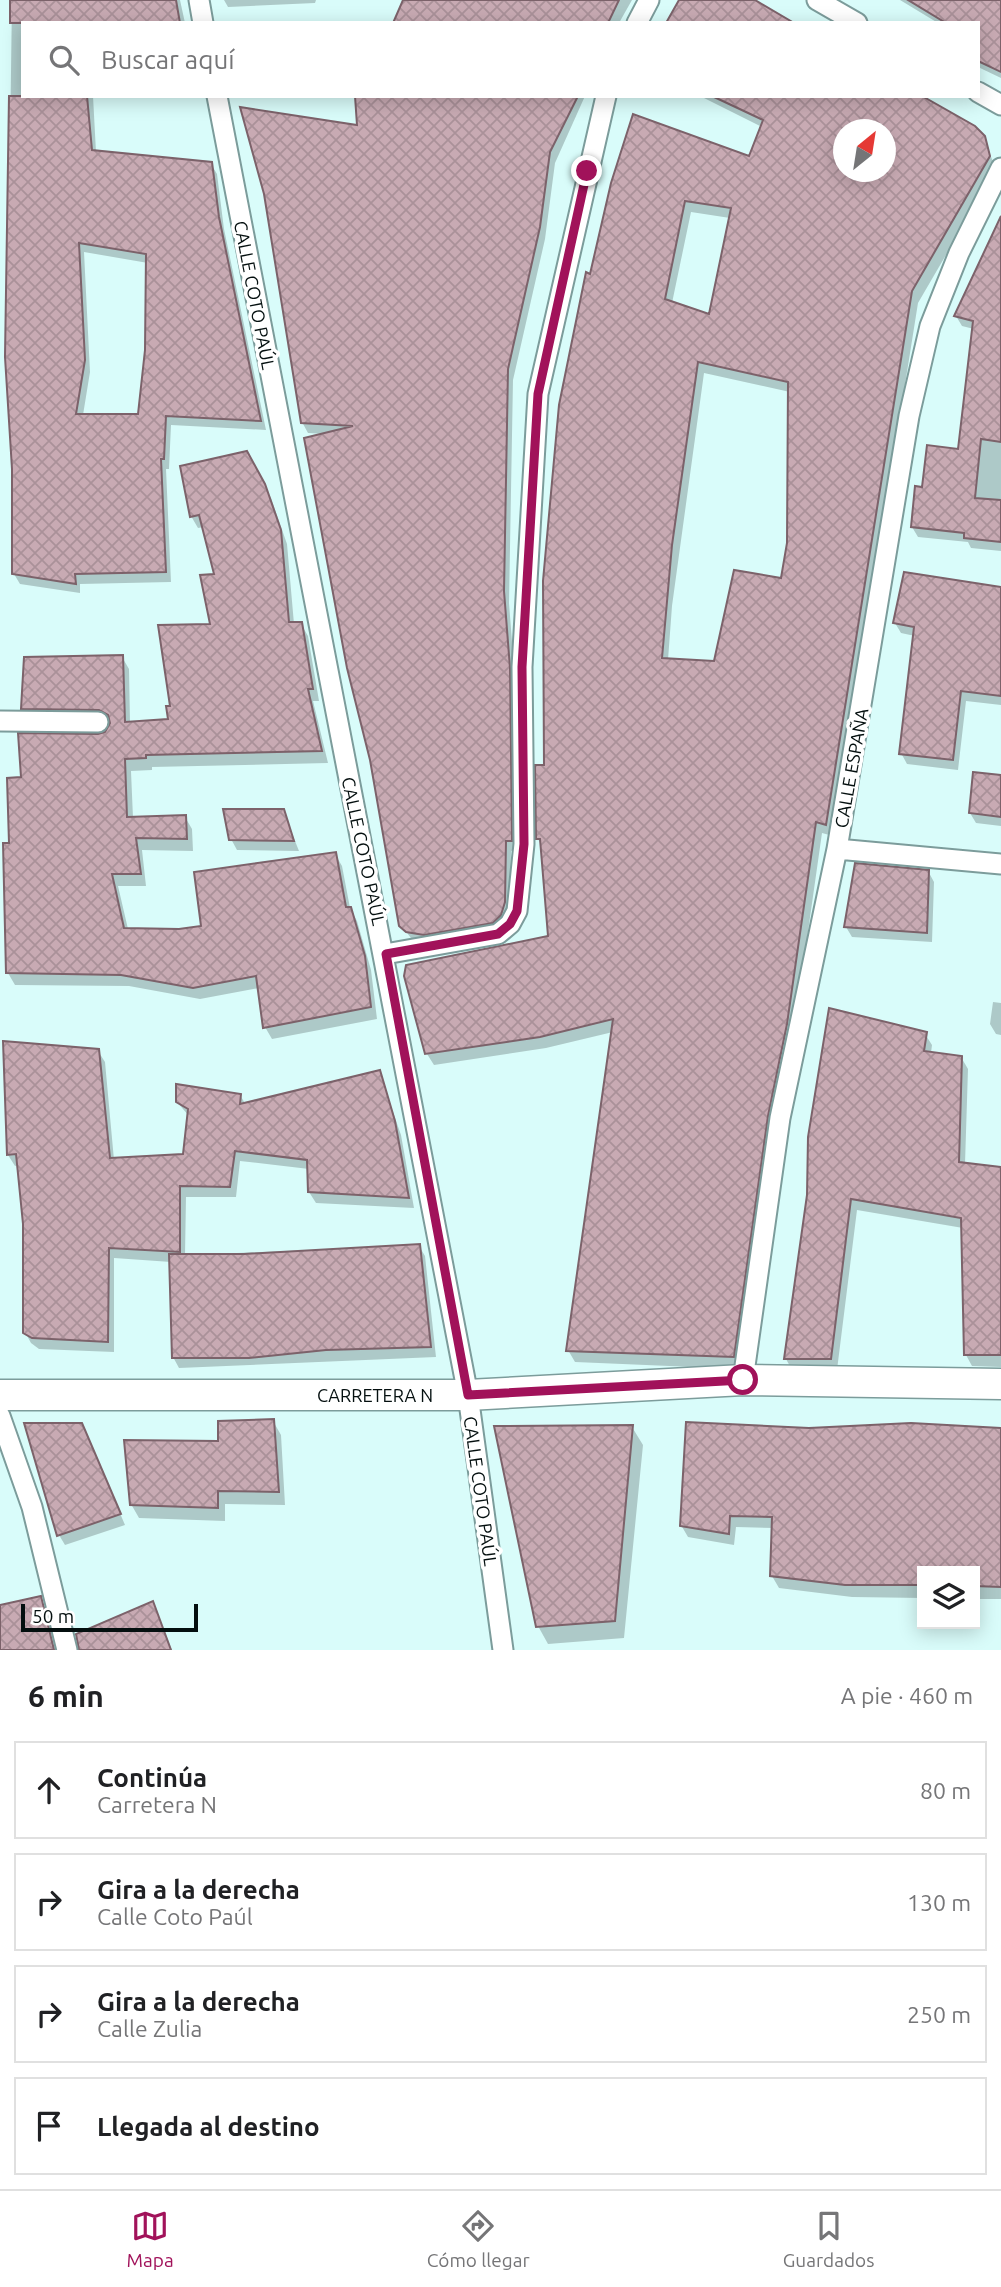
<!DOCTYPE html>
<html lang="es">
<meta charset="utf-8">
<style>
body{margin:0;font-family:Ubuntu,sans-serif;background:#f6f6f6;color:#202124}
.controls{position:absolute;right:21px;bottom:21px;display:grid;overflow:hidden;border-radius:0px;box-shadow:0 4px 18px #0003}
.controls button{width:63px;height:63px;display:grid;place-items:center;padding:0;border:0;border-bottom:2px solid #e0e0e0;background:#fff;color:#202124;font:35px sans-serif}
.compass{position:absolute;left:833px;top:119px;width:63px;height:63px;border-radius:50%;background:#fff;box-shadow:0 4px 18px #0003;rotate:30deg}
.scale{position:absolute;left:21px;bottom:18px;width:177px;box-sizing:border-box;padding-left:7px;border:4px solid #040f0f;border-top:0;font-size:19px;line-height:24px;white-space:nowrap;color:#040f0f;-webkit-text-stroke:5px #fff;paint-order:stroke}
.stop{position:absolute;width:21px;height:21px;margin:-16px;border:5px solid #a1125a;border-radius:50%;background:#fff}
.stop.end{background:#a1125a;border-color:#fff;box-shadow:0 2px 7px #0008}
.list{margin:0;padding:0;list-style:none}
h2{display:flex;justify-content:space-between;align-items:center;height:91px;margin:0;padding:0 28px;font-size:30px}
h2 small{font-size:23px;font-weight:400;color:#757577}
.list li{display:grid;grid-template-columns:46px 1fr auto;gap:21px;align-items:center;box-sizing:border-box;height:98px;margin:0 14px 14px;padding:0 14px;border:2px solid #e0e0e0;border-radius:0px}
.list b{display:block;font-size:26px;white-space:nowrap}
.list p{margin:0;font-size:23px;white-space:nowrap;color:#757577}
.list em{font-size:23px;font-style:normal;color:#757577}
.icon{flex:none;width:38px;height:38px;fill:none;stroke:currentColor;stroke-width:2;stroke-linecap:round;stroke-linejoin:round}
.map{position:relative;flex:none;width:1001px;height:1650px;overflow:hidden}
.search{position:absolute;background:#fff;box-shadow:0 4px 18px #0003;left:21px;right:21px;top:21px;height:77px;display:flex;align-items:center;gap:18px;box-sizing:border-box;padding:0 24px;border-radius:0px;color:#757577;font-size:26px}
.sheet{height:539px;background:#fff}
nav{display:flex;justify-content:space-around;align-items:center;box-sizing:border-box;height:98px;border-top:2px solid #e0e0e0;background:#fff;font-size:19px;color:#757577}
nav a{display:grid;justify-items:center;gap:4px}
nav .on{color:#a1125a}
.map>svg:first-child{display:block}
.shadow{fill:#0003;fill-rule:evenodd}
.building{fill:url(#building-cross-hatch);stroke:#7c626a;stroke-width:2;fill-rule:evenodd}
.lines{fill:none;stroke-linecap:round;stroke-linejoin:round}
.minor-casing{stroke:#7c9c9b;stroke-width:23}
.primary-casing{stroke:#7c9c9b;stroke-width:33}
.minor{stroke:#fff;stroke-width:19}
.primary{stroke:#fff;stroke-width:30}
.route{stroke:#a1125a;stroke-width:9}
.labels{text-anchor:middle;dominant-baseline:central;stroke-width:7;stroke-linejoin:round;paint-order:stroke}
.street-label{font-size:18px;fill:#040f0f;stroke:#fff}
</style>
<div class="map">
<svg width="1001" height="1650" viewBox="0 0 1001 1650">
<defs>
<pattern id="building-cross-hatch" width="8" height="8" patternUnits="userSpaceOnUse" patternTransform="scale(1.75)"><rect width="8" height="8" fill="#c8aab3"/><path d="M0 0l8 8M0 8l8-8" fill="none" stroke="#aa9199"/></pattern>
</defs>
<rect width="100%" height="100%" fill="#d9fcfa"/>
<path class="shadow" d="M12 0H180L185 23H23V96H93L96 152 211 164 217 174 224 229 266 430 171 425 169 469H166L171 582 80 584V593L20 584 14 574V469L7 357ZM84 252 148 263 147 350 139 416 83 415 90 372Z
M224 0H316L315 3 228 7Z
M405 0H632L619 23H395Z
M900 0H1001V78L978 67V23H938Z
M357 96H585L555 163 545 239 513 380 509 603 515 680 517 850 511 851 510 913 499 932 414 942 401 925 325 434 308 433 302 422 359 127Z
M700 96H919L983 137 996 169 918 303 833 836 822 833 793 1037 740 1369 575 1362 568 1350 613 1032 546 1048 434 1065 427 1054 550 937 542 846 538 839 546 766 547 532 561 405 613 183 750 159 762 127ZM844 130H886V172H844ZM691 212 730 218 710 316 672 303ZM704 373 790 392 789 543 783 580 716 663 668 660 672 606Z
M1001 223V551L971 548 968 542 918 537 912 527 924 489 960 451 974 329 962 326 956 316Z
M246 453 271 498 287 544 294 624H301L308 636 319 701H313L328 763 152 767V770L131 771 133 818 185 817 192 829 193 851 142 850 146 886H118L128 929 179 931 203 928 335 854 342 866 350 908 357 921 371 970 377 1019 272 1039 265 1027 259 988 200 999 129 986 15 985 8 973 10 844 23 779 106 734 111 724 30 721 23 709 122 657 129 669 130 723 170 721 172 707 212 626 216 575 204 527 198 528 191 516Z
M1001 589V705L966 701 958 770 907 764 901 753 915 636 901 633 895 623Z
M1001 777V826L976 823 970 813Z
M283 811 299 851 237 850 231 839Z
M928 871 934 882 932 942 852 937 846 927Z
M993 1002 1001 1003V1035L996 1034 990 1024Z
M925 1034 932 1045 931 1053 961 1057 968 1069 965 1164 1001 1169V1367L972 1366 966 1355 963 1228 857 1210 837 1370H792L786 1359 808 1195Z
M98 1051 105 1062 114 1160 185 1156 189 1116 177 1102 240 1095 246 1105 379 1072 401 1135 414 1208 316 1203 309 1192V1169L240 1161 236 1197H186L185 1255 419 1246 425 1256 436 1357 179 1368 173 1357 171 1262 114 1258V1352L39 1349 31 1343 25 1332V1224L19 1165 15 1166 8 1155Z
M273 1421 281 1435 285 1505 225 1504V1521L139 1518 131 1504 220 1443Z
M632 1427 643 1445 624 1638 548 1644 538 1626Z
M1001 1429V1599H975V1571H922V1598L852 1597 779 1588 772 1576 774 1528 736 1527 734 1545 688 1537 681 1525 809 1430Z
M87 1436 125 1525 65 1545 59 1535Z
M40 1598 46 1609 56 1650H0V1607Z
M153 1603 172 1650H80Z"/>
<path class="building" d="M10 0H176L180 23H10Z
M403 0H619L608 23H393Z
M679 0H755L794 23H666Z
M908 0H1001V72L978 61V23H946Z
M9 96H87L92 150 212 162 219 217 261 421 166 416 164 459H161L166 572 75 574 76 584 12 574V469L5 357ZM79 243 146 254 145 350 138 414H76L85 360Z
M355 96H578L550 152 540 227 508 369 504 591 510 668 512 841H506L505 902 501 915 493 923 424 935 406 932 399 926 370 760 347 668 304 438 353 426 301 423 264 194 240 107 357 125Z
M712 96H922L975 126 985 136 990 156 912 291 826 825 816 822 787 1024 768 1116 734 1357 566 1351 613 1019 540 1037 425 1054 404 976 406 965 548 936 540 839H536L535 765H544L543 581 559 405 586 272 590 274 611 183 633 114 749 156 763 120ZM844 130H886V172H844ZM685 201 731 208 709 314 665 299ZM698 362 788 382 787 543 781 578 734 570 714 661 662 658 672 545Z
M1001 216V442L981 439 975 498 1001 500V542L964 538V533L911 527 915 486 922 487 927 445 958 449 973 321 954 316Z
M247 451 265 484 281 530 289 622H302L313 689H308L322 751 146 755V758L125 759 127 817 186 815 187 839 136 838 141 874H112L124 928 179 929 201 926 194 872 336 852 346 907H351L365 956 371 1007 263 1028 256 976 193 988 121 975 6 973 3 843H9L7 778 21 777 18 733 98 734 105 732 110 723 108 715 99 710 21 709 24 657 123 655 125 722 168 719 166 706H170L158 625 210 624 200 575 214 574 199 515 190 517 180 466Z
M904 572 1001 587V696L961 691 953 760 899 754 914 627 893 623Z
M973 772 1001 775V817L969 813Z
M223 809H284L294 841 229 840Z
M855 863 929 870 927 933 844 927Z
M829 1008 927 1032 924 1051 962 1056 959 1162 1001 1167V1355H964L961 1218 851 1199 831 1359H784L807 1195 808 1137Z
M3 1041 99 1049 110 1158 183 1154 188 1109 176 1102V1084L241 1094 240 1104 380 1070 395 1121 409 1198 308 1192 307 1160 235 1151 230 1187 180 1186V1252L109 1248 108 1342 32 1338 23 1333V1224L16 1154 7 1155Z
M420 1244 431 1347 326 1350 249 1358H172L169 1254H244Z
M274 1419 279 1492 218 1491V1508L130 1505 124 1440 218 1441V1421Z
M686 1422 809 1428 911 1423 1001 1428V1587L975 1586V1571H922V1585H845L770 1576 772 1517 730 1516 729 1534 680 1526Z
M24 1423H82L121 1514 57 1536Z
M633 1425 615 1621 536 1627 494 1426Z
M41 1596 54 1650H0V1605Z
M153 1601 171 1650H79L76 1634Z"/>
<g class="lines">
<defs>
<path id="minor" d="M199 0 203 23
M817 0 857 23
M637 23 649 0
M978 92 1001 105
M217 96 468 1395 503 1650
M0 721 98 722
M837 849 1001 864
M385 954 498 934 510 924 517 911 524 844 522 667 538 394 606 96
M743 1380 780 1118 837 849 909 416 930 326 959 253 1001 168
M0 1416 32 1507 67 1650"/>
<path id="primary" d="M0 1395H468L743 1380 1001 1384"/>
</defs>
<use href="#minor" class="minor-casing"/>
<use href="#primary" class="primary-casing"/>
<use href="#minor" class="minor"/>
<use href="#primary" class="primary"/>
</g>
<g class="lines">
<path class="route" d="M587 171 538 394 522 667 524 844 517 911 510 924 498 934 386 954 468 1395 743 1380"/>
</g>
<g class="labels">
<g class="street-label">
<text transform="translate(255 295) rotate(79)">CALLE COTO PAÚL</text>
<text transform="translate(851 768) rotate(-80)">CALLE ESPAÑA</text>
<text transform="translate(364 851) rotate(78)">CALLE COTO PAÚL</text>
<text x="375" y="1395">CARRETERA N</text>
<text transform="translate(481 1491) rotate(82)">CALLE COTO PAÚL</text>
</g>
</g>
</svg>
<div class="controls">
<button><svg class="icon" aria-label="layers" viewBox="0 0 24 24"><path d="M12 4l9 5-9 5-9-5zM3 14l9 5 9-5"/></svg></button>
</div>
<svg class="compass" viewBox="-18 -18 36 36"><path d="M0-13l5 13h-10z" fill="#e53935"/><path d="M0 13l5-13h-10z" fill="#757577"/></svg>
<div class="scale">50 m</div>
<div class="stop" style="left:743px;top:1380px"></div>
<div class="stop end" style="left:587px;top:171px"></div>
<div class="search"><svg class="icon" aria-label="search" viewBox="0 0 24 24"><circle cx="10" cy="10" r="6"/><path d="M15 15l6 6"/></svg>Buscar aquí</div>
</div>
<section class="sheet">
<h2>6 min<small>A pie · 460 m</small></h2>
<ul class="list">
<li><svg class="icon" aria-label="ahead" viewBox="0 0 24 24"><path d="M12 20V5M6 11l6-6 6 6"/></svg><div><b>Continúa</b><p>Carretera N</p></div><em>80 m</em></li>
<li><svg class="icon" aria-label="right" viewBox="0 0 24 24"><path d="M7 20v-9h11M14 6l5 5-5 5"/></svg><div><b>Gira a la derecha</b><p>Calle Coto Paúl</p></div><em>130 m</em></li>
<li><svg class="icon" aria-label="right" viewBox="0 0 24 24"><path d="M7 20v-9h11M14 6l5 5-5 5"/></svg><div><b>Gira a la derecha</b><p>Calle Zulia</p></div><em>250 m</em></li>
<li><svg class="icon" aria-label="arrive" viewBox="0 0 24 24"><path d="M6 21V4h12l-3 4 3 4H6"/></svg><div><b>Llegada al destino</b></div></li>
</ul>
</section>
<nav>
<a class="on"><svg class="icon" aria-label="map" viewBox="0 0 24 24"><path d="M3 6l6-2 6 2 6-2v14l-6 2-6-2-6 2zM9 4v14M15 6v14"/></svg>Mapa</a>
<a><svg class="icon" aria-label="directions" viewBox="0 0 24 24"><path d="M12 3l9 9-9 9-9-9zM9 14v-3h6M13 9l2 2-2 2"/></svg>Cómo llegar</a>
<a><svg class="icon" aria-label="saved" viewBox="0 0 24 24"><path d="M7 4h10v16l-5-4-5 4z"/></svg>Guardados</a>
</nav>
